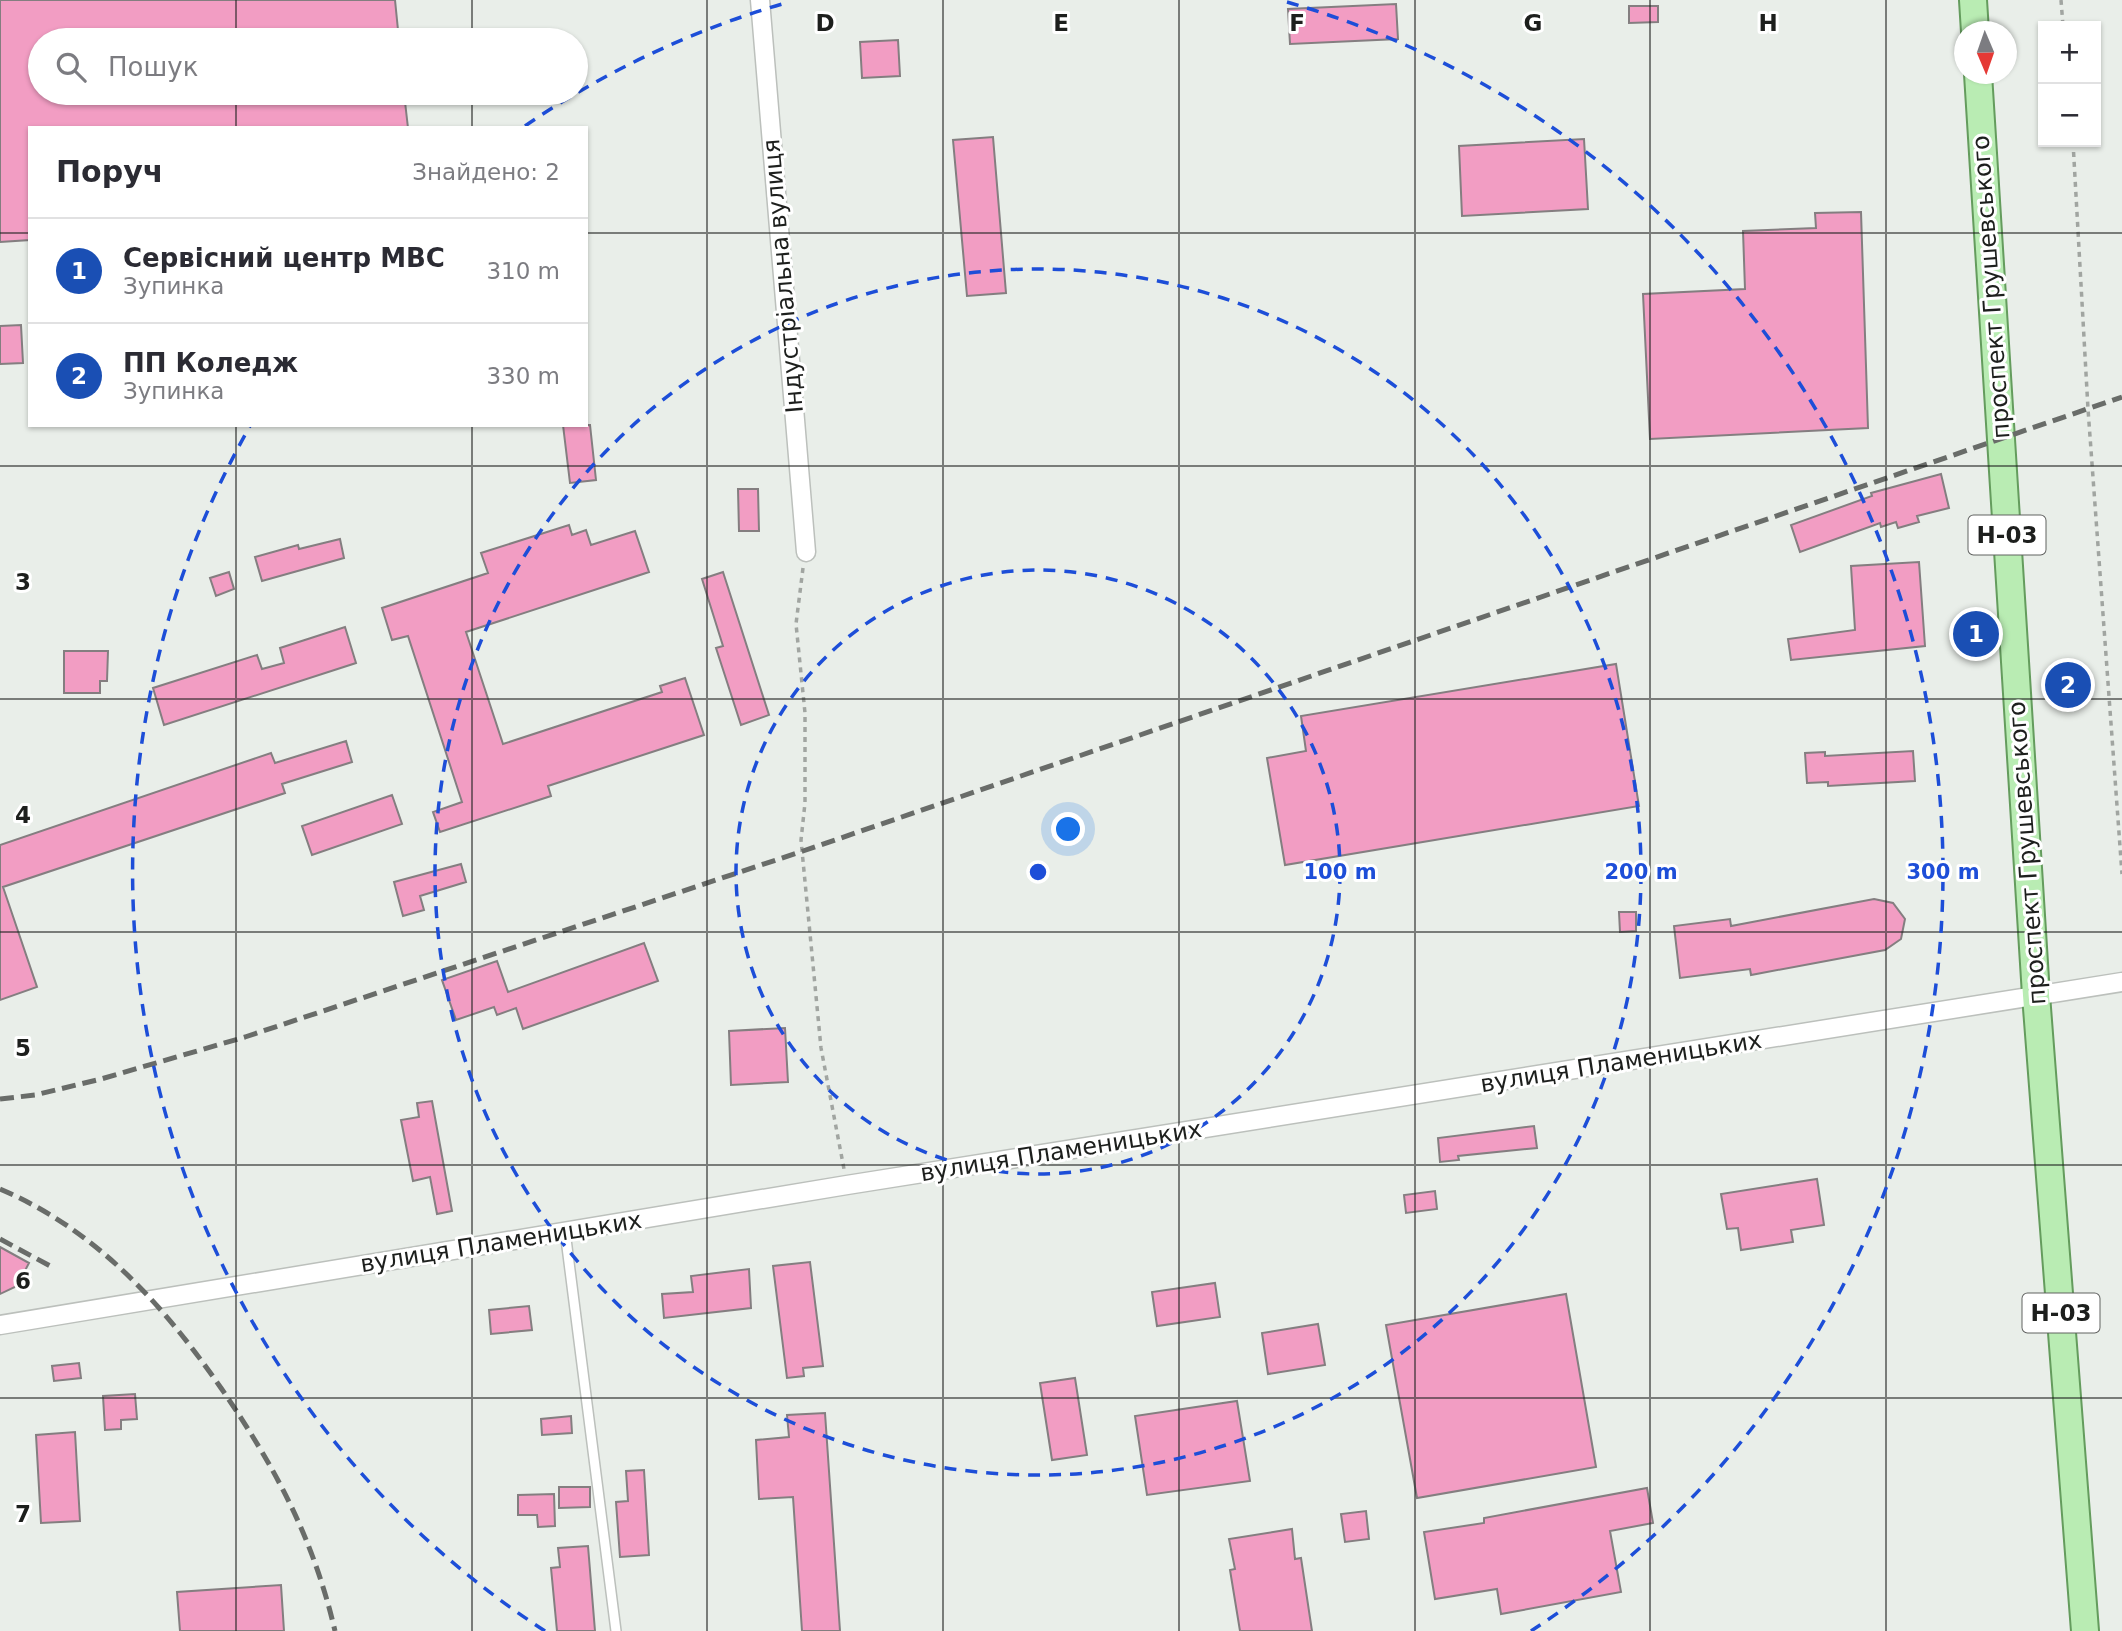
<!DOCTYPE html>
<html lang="uk">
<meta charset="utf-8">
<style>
body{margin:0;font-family:"DejaVu Sans",sans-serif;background:#f2f2f3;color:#2b2b33}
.controls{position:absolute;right:21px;top:21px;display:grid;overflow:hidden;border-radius:0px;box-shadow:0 2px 5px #0004}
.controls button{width:63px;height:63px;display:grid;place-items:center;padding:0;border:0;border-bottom:2px solid #e1e1e2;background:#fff;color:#2b2b33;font:35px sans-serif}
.compass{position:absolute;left:1954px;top:21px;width:63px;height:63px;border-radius:50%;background:#fff;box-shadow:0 2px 5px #0004;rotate:178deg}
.you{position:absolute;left:1069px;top:830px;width:24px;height:24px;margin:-18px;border:5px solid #fff;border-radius:50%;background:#1a73e8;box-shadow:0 0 0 10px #1a73e833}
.badge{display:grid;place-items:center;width:46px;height:46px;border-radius:50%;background:#c54288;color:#fff;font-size:23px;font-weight:700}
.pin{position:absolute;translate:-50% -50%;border:4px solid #fff;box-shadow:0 2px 7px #0006}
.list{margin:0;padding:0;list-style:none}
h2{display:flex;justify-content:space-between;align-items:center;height:91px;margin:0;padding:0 28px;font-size:30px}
h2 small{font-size:23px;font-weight:400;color:#7c7c81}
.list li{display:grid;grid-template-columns:46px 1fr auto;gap:21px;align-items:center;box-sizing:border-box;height:105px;padding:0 28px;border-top:2px solid #e1e1e2}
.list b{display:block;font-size:26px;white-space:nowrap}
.list p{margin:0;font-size:23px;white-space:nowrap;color:#7c7c81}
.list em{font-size:23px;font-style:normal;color:#7c7c81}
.icon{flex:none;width:38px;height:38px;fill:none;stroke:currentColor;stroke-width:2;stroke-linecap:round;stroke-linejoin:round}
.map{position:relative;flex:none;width:2122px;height:1631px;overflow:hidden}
.search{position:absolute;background:#fff;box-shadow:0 2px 5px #0004;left:28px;top:28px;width:560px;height:77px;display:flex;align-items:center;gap:18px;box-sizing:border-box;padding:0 24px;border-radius:38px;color:#7c7c81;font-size:26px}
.panel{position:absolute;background:#fff;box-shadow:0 2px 5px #0004;left:28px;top:126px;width:560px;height:301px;border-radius:0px}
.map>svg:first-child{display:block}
.building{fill:#f29dc3;stroke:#847e80;stroke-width:2}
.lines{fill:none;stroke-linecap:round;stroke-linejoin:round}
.service-casing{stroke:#bcc0bc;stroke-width:12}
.minor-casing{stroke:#bcc0bc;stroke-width:21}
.primary-casing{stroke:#649c5d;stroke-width:30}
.path{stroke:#a1a5a1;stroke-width:3.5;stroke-dasharray:5 5;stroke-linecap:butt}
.service{stroke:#fff;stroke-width:9}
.minor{stroke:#fff;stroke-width:18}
.primary{stroke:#b9ecb3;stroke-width:26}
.rail{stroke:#696c69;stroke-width:5;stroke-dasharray:14 7;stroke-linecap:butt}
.grid{fill:none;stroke:#1d1f1d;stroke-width:2;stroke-opacity:0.55}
.ring{fill:none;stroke:#1d4ed8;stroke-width:3.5;stroke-dasharray:12 9}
.labels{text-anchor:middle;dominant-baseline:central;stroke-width:6;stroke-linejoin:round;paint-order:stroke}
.shield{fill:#fff;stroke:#616261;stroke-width:2}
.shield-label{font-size:23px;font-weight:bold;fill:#1d1f1d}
.street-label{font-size:24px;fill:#1d1f1d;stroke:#fff}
.grid-label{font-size:23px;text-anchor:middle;font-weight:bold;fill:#1d1f1d;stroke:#fff;stroke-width:6;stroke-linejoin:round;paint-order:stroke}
.centre{fill:#1d4ed8;stroke:#fff;stroke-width:3.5}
.ring-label{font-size:21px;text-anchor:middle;font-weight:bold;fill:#1d4ed8;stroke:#fff;stroke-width:6;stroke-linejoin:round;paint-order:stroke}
</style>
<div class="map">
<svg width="2122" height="1631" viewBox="0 0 2122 1631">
<rect width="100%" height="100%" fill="#e9eee9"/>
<path class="building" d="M0 0H395L399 40H40V93H404L408 128H30V240L0 242Z
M1396 4 1398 39 1290 44 1288 9Z
M1629 6H1658V22L1629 23Z
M898 40 900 76 862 78 860 42Z
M993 137 1006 293 967 296 953 140Z
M1584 139 1588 209 1462 216 1459 146Z
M1861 212 1868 428 1650 439 1643 294 1745 289 1743 231 1816 228 1815 213Z
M21 325 23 363 0 364V326Z
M563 425H590L596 480 570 483Z
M1941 474 1949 508 1917 516 1919 522 1898 528 1896 522 1881 527 1880 523 1800 552 1791 525 1872 496 1871 493Z
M738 489H758L759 531H739Z
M569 525 572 535 586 530 591 545 635 531 649 572 466 632 503 744 662 692 660 686 685 678 704 735 548 786 551 796 440 832 433 812 462 802 408 636 392 640 382 608 488 573 481 553Z
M340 539 344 558 262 581 255 557 298 545 299 549Z
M1919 562 1925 646 1791 660 1788 639 1855 630 1851 566Z
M229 572 234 589 216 596 210 578Z
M723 572 769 715 741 725 716 648 723 646 702 579Z
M345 627 356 663 164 725 153 688 257 655 262 669 284 663 280 648Z
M64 651H108L107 681H100V693H64Z
M1616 664 1639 806 1285 865 1267 758 1306 751 1301 716Z
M346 741 352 762 282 784 285 793 3 887 37 987 0 1000V845L271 753 275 763Z
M1913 751 1915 781 1828 786V782L1807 783 1805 753 1825 752V756Z
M392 795 402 824 312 855 302 826Z
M461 864 466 882 420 896 424 910 403 916 394 882Z
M1874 899 1893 903 1905 919 1901 939 1885 950 1751 975 1750 969 1680 978 1674 926 1730 919 1731 926Z
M1619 912H1636V931L1620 932Z
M644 943 658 981 523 1029 516 1008 497 1015 494 1007 456 1020 442 980 497 961 508 992Z
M785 1028 788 1082 731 1085 729 1031Z
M432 1101 452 1211 437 1214 430 1177 413 1181 401 1120 419 1117 417 1103Z
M1534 1126 1537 1148 1458 1156 1459 1160 1440 1162 1438 1138Z
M1817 1179 1824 1225 1791 1230 1793 1242 1741 1250 1738 1228 1727 1229 1721 1194Z
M1435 1191 1437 1209 1406 1213 1404 1195Z
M0 1247 29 1263 17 1286 0 1294Z
M810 1262 823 1366 803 1368 804 1376 787 1378 773 1266Z
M749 1269 751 1308 664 1318 662 1294 693 1292 691 1276Z
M1215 1283 1220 1317 1157 1326 1152 1292Z
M1566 1294 1596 1467 1417 1498 1386 1325Z
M529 1306 532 1330 491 1334 489 1310Z
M1318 1324 1325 1365 1268 1374 1262 1333Z
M79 1363 81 1378 54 1381 52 1366Z
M1075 1378 1087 1455 1052 1460 1040 1383Z
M135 1394 137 1419 121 1420V1429L105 1430 103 1396Z
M1237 1401 1250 1481 1147 1495 1135 1416Z
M825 1413 840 1631H802L793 1497 759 1499 756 1440 789 1437 787 1415Z
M571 1416 572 1433 542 1435 541 1419Z
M75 1432 80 1521 41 1523 36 1435Z
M644 1470 649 1555 620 1557 616 1502 628 1501 626 1471Z
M559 1487H590V1507L559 1508Z
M1647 1488 1653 1523 1610 1531 1621 1592 1501 1614 1497 1589 1435 1599 1424 1532 1484 1523V1518Z
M554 1494 555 1526 538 1527 537 1515H518V1495Z
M1366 1511 1369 1539 1345 1542 1341 1514Z
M1292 1529 1295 1559 1301 1558 1312 1631H1240L1230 1570 1235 1569 1229 1539Z
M588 1546 595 1631H557L551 1568 560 1567 558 1548Z
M281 1585 284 1631H180L177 1592Z"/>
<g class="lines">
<defs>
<path id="service" d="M565 1231 616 1631"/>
<path id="minor" d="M760 0 806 552
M0 1325 847 1185 2122 982"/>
<path id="primary" d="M1973 0 1975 32
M1978 74 2036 995 2085 1631"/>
</defs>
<use href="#service" class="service-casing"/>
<use href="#minor" class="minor-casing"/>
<use href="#primary" class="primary-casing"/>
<path class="path" d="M2061 0 2063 26
M2073 142 2088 409 2122 874
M803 568 796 624 805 713V803L801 840 821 1048 844 1169"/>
<use href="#service" class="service"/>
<use href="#minor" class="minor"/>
<use href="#primary" class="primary"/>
<path class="rail" d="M0 1099 35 1095 101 1079 245 1037 803 851 2122 397
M0 1189C96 1230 162 1303 221 1388 275 1467 313 1537 335 1631
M0 1239 52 1267"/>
</g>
<path class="grid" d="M236 0V40M472 0V40M707 0V1631M943 0V1631M1179 0V1631M1415 0V1631M1650 0V1631M1886 0V1631M236 93V128M472 93V128M0 233H30M586 233H2122M236 425V1631M472 425V1631M0 466H2122M0 699H2122M0 932H2122M0 1165H2122M0 1398H2122"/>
<g class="ring">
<circle cx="1038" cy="872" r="302"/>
<circle cx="1038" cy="872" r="603"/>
<path d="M545 1631A905 905 0 0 1 250 426M525 126A905 905 0 0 1 789 2M1287 2A905 905 0 0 1 1531 1631"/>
</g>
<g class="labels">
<g class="shield">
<rect x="1968.5" y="515.5" width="77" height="39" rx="5"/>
<rect x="2022.5" y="1293.5" width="77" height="39" rx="5"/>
</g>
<g class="shield-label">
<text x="2007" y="535">Н-03</text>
<text x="2061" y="1313">Н-03</text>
</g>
<g class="street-label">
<text transform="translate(783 276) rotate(-95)">Індустріальна вулиця</text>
<text transform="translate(1991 287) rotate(-94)">проспект Грушевського</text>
<text transform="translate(2027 853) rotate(-94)">проспект Грушевського</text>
<text transform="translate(1621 1062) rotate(-9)">вулиця Пламеницьких</text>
<text transform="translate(1061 1151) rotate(-9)">вулиця Пламеницьких</text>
<text transform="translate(501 1242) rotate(-9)">вулиця Пламеницьких</text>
</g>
</g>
<g class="grid-label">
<text x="825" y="31">D</text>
<text x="1061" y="31">E</text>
<text x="1297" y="31">F</text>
<text x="1533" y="31">G</text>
<text x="1768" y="31">H</text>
<text x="23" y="590">3</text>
<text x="23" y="823">4</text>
<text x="23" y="1056">5</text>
<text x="23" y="1289">6</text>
<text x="23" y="1522">7</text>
</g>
<circle cx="1038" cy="872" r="10" class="centre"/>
<g class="ring-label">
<text x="1340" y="879">100 m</text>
<text x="1641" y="879">200 m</text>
<text x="1943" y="879">300 m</text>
</g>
</svg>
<div class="controls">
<button>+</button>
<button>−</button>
</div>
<svg class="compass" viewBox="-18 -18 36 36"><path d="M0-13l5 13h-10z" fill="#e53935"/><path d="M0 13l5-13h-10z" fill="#7c7c81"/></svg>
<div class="you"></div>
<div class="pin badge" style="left:1976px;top:634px;background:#1a4fb4">1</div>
<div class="pin badge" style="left:2068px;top:685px;background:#1a4fb4">2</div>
<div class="search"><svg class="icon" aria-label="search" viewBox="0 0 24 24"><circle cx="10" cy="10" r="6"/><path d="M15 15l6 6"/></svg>Пошук</div>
<section class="panel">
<h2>Поруч<small>Знайдено: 2</small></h2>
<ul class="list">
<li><span class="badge" style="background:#1a4fb4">1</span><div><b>Сервісний центр МВС</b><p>Зупинка</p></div><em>310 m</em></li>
<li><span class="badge" style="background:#1a4fb4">2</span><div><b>ПП Коледж</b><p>Зупинка</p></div><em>330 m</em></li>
</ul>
</section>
</div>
